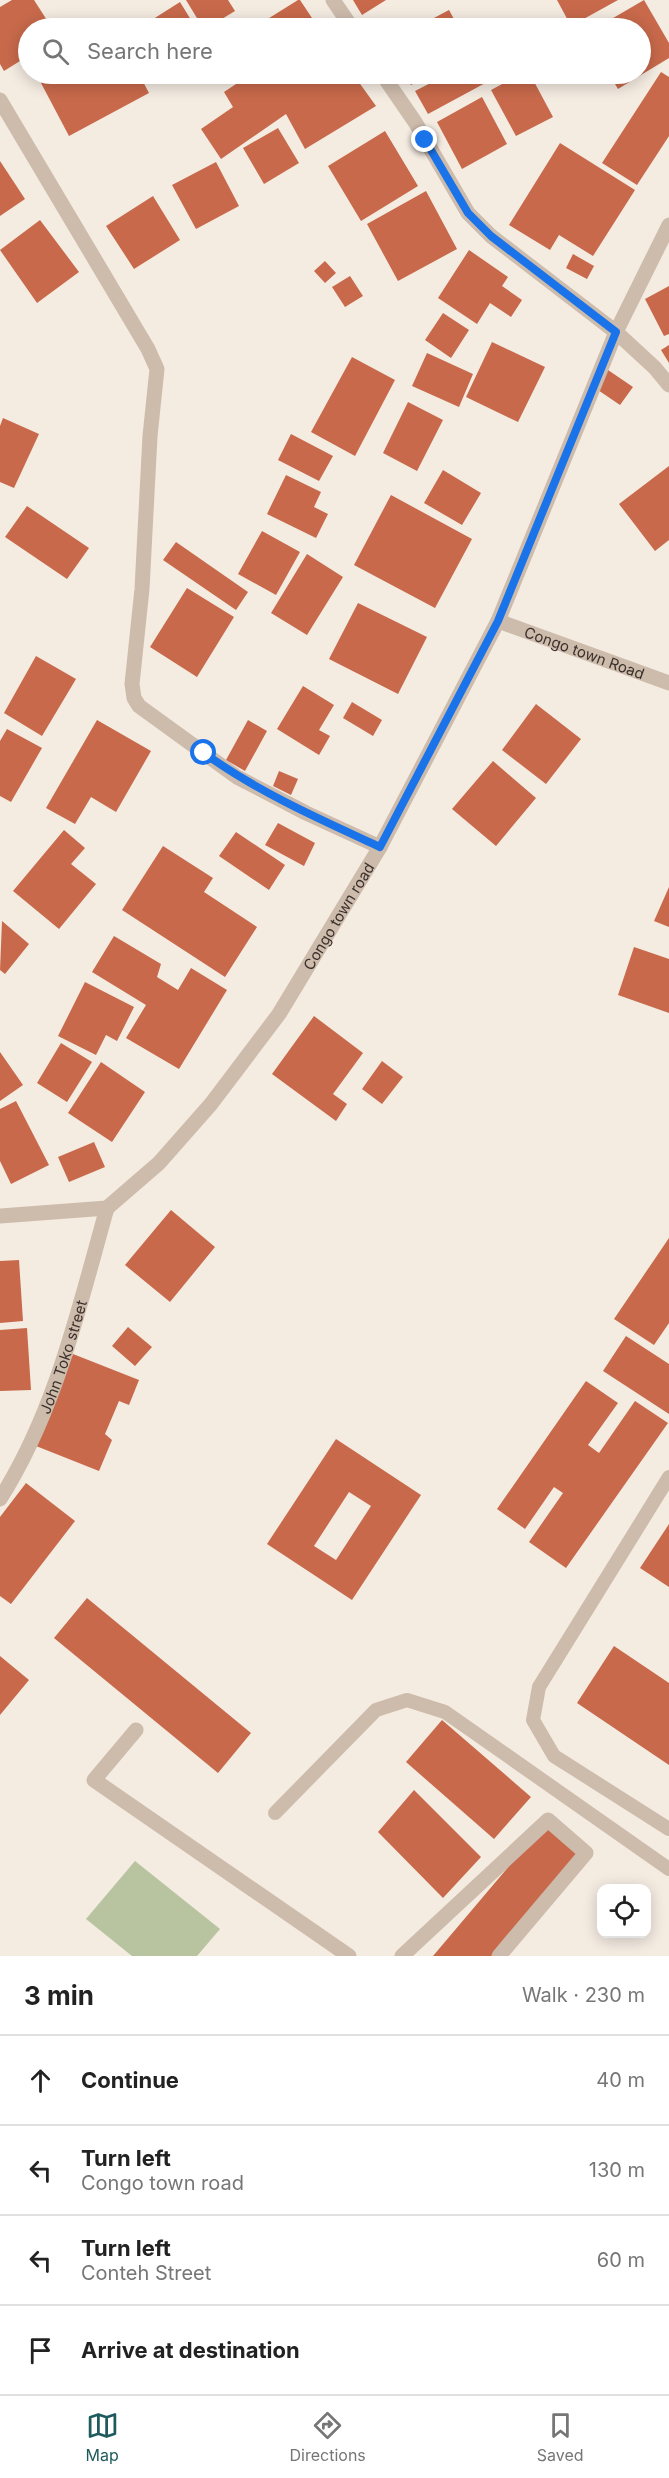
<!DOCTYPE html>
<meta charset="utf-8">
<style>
body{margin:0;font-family:Inter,sans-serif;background:#f6f6f6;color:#222}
.controls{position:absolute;right:18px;bottom:18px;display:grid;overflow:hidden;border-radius:12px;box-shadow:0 3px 15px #0003}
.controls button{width:54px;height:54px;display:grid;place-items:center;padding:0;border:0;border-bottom:2px solid #e0e0e0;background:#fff;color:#222;font:30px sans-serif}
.stop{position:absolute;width:18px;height:18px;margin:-14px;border:4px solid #1a73e8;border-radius:50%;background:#fff}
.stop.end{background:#1a73e8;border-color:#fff;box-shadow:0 2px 6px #0008}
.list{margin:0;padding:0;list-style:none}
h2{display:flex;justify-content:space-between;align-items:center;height:78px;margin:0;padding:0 24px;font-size:26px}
h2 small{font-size:20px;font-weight:400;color:#767676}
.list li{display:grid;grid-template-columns:39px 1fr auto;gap:18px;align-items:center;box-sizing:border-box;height:90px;padding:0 24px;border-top:2px solid #e0e0e0}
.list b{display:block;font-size:22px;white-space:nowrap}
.list p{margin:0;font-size:20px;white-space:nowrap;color:#767676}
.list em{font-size:20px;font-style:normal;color:#767676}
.icon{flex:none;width:33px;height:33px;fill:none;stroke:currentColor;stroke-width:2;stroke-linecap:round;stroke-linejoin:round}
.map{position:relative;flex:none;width:669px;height:1956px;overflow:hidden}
.search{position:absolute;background:#fff;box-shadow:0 3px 15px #0003;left:18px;right:18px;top:18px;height:66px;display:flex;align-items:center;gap:15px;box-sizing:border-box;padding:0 21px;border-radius:33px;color:#767676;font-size:22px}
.sheet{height:438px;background:#fff}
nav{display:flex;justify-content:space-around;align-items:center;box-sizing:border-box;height:84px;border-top:2px solid #e0e0e0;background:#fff;font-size:16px;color:#767676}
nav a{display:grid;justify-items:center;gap:3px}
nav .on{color:#1f5a5e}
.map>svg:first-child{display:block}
.green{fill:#b8c4a0}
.building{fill:#c8694b;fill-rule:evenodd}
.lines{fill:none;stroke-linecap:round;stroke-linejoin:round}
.service{stroke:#cdbbac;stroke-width:14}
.minor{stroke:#cdbbac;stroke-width:15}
.route{stroke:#1a73e8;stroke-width:8}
.labels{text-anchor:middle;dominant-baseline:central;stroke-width:4.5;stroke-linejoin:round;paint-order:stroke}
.street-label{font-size:15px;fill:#3b302b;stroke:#fbf5ee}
</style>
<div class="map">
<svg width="669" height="1956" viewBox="0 0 669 1956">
<rect width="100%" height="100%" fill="#f4ebe1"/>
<path class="green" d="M135 1861 220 1929 197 1956H132L86 1919Z"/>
<path class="building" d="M12 0H34L52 28H28V56L4 71 0 64V7Z
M186 0H228L235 11 207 28H203Z
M298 0H300L314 21 303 28H253Z
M353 0H386L362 15Z
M557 0H618L571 26Z
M644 0 669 43V58L618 89 609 74H640V28H596Z
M180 2 196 28H139Z
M449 10 459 28H415Z
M661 72 669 77V136L637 185 602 163Z
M59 74H76L78 77 85 74H139L149 93 69 136 41 83Z
M251 74H353L376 106 305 149 286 114 221 159 201 129 233 107 224 92Z
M404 74H432L411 85Z
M448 74H502L428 114 415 91Z
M521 74H530L553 117 516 136 491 90Z
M482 97 507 144 462 169 437 122Z
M278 128 299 163 264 184 243 148Z
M385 131 418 186 361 221 328 166Z
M560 143 635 190 593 256 559 235 550 250 509 225Z
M0 161 25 199 0 216Z
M216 162 239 206 196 229 172 185Z
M426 191 457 249 398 281 367 224Z
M153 196 180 240 134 269 106 226Z
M40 220 79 272 37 303 0 250Z
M469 250 508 277 502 286 522 300 511 317 490 303 477 324 438 298Z
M573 254 594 266 587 279 566 268Z
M325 261 336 273 325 283 314 271Z
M350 276 363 296 345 307 332 287Z
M669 286V334L664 336 645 299Z
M443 313 469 330 451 358 425 340Z
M492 342 545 367 518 422 466 397Z
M669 345V363L661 350Z
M427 353 473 374 459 407 412 386Z
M352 357 395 380 355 456 311 432Z
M608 370 633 387 620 405 595 388Z
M408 402 443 420 417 471 383 453Z
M3 418 39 434 14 488 0 482V426Z
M291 434 333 456 319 481 278 460Z
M669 466V540L655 551 619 504Z
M443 470 481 493 462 525 424 503Z
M286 475 321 492 314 507 328 514 316 538 267 514Z
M391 495 472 539 435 608 354 565Z
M27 506 89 548 67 579 5 537Z
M262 531 300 552 276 595 238 574Z
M176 542 248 592 236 610 163 560Z
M307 554 343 577 307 635 271 613Z
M187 588 234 617 197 677 150 647Z
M358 603 427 637 398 694 329 659Z
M36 656 76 679 42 736 4 713Z
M303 686 334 705 319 730 330 736 319 755 277 729Z
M352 702 382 720 373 736 343 718Z
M536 704 581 739 546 784 502 750Z
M97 720 151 751 116 812 91 797 75 824 46 808Z
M248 720 267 731 245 771 226 760Z
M7 729 42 748 11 802 0 796V741Z
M493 761 536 798 496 846 452 809Z
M279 771 298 779 291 795 273 786Z
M278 823 315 843 304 866 265 845Z
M64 830 85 848 71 864 96 884 59 929 13 891Z
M236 832 285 865 269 890 219 856Z
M163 846 213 878 204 892 257 927 225 977 122 910Z
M669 887V927L654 921Z
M2 921 29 944 5 974 0 970Z
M114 936 161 964 157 977 178 990 191 968 227 990 179 1069 126 1038 146 1005 92 972Z
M634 947 669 959V1013L618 995Z
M85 982 134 1007 117 1041 106 1035 96 1055 58 1036Z
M314 1016 363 1053 333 1094 347 1104 336 1121 272 1074Z
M61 1043 92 1062 67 1102 37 1083Z
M0 1052 23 1085 0 1101Z
M382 1061 403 1077 382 1104 362 1089Z
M101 1062 145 1092 112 1142 68 1113Z
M16 1101 49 1165 11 1184 0 1161V1109Z
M94 1142 105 1167 69 1182 58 1157Z
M171 1210 215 1247 170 1302 125 1265Z
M669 1238V1323L654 1345 614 1319Z
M19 1260 23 1321 0 1323V1261Z
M128 1327 152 1347 135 1366 112 1346Z
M27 1328 31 1390 0 1391V1330Z
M626 1336 669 1364V1414L603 1371Z
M73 1354 139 1380 129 1405 119 1401 105 1434 112 1440 99 1471 36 1446Z
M586 1381 618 1403 588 1445 599 1453 635 1401 668 1423 566 1568 529 1542 563 1493 554 1487 525 1529 497 1509Z
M336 1439 421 1495 352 1600 267 1544ZM349 1492 371 1506 336 1560 314 1546Z
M26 1483 75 1521 11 1604 0 1596V1517Z
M669 1524V1587L640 1568Z
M87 1598 251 1733 218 1773 54 1638Z
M614 1646 669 1683V1765L577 1703Z
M0 1656 29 1680 0 1715Z
M442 1720 531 1797 494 1839 406 1762Z
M414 1790 481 1857 443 1898 378 1832Z
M548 1820 586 1853 499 1956H433Z"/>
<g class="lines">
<path class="service" d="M669 1477 539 1687 533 1720 554 1756 669 1829
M275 1813 376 1710 407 1700 445 1712 669 1869"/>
<g class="minor">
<path d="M333 0 352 28"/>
<path d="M382 74 415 122 468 213 491 236 616 332 655 368 669 385"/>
<path d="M0 100 148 349 157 369 150 436 142 589 132 684 134 698 139 706 237 777 306 813 380 847"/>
<path id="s1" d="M498 621 669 683"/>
<path id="s2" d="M0 1216 107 1208 159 1163 211 1104 279 1014 380 847 498 621 616 332 669 225"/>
<path id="s3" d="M0 1499C56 1411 79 1307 107 1208"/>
<path d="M136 1730 94 1780 349 1956"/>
<path d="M402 1956 548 1820 586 1853 499 1956"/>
</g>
</g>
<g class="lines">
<path class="route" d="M204 753C258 792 319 819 380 847L498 621 616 332 491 236 468 213 425 140"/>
</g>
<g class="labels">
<g class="street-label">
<text stroke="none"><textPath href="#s1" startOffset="92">Congo town Road</textPath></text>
<text stroke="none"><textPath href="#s2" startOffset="482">Congo town road</textPath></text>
<text stroke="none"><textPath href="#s3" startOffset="156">John Toko street</textPath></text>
</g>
</g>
</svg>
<div class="controls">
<button><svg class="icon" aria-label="locate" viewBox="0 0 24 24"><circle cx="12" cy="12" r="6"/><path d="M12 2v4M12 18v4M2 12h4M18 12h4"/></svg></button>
</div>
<div class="stop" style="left:204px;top:753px"></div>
<div class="stop end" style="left:425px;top:140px"></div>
<div class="search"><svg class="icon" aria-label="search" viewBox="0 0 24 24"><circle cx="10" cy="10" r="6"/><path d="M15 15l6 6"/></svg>Search here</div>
</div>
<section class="sheet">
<h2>3 min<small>Walk · 230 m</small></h2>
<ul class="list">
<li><svg class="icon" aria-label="ahead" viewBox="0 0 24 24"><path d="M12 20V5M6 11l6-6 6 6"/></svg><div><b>Continue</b></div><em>40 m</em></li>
<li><svg class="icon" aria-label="left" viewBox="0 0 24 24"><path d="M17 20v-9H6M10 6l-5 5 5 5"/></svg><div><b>Turn left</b><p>Congo town road</p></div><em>130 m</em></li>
<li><svg class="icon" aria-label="left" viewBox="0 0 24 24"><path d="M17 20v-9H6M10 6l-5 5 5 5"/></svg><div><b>Turn left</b><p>Conteh Street</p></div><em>60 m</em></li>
<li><svg class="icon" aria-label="arrive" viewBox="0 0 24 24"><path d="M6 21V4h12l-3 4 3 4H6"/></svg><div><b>Arrive at destination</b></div></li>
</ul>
</section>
<nav>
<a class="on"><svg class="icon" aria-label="map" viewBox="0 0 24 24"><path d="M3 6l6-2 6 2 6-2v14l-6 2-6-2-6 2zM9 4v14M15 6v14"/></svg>Map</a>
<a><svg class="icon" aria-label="directions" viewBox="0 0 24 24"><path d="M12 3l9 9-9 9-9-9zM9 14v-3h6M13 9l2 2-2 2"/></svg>Directions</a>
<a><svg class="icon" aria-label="saved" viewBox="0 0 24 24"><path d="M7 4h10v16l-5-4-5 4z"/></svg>Saved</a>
</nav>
